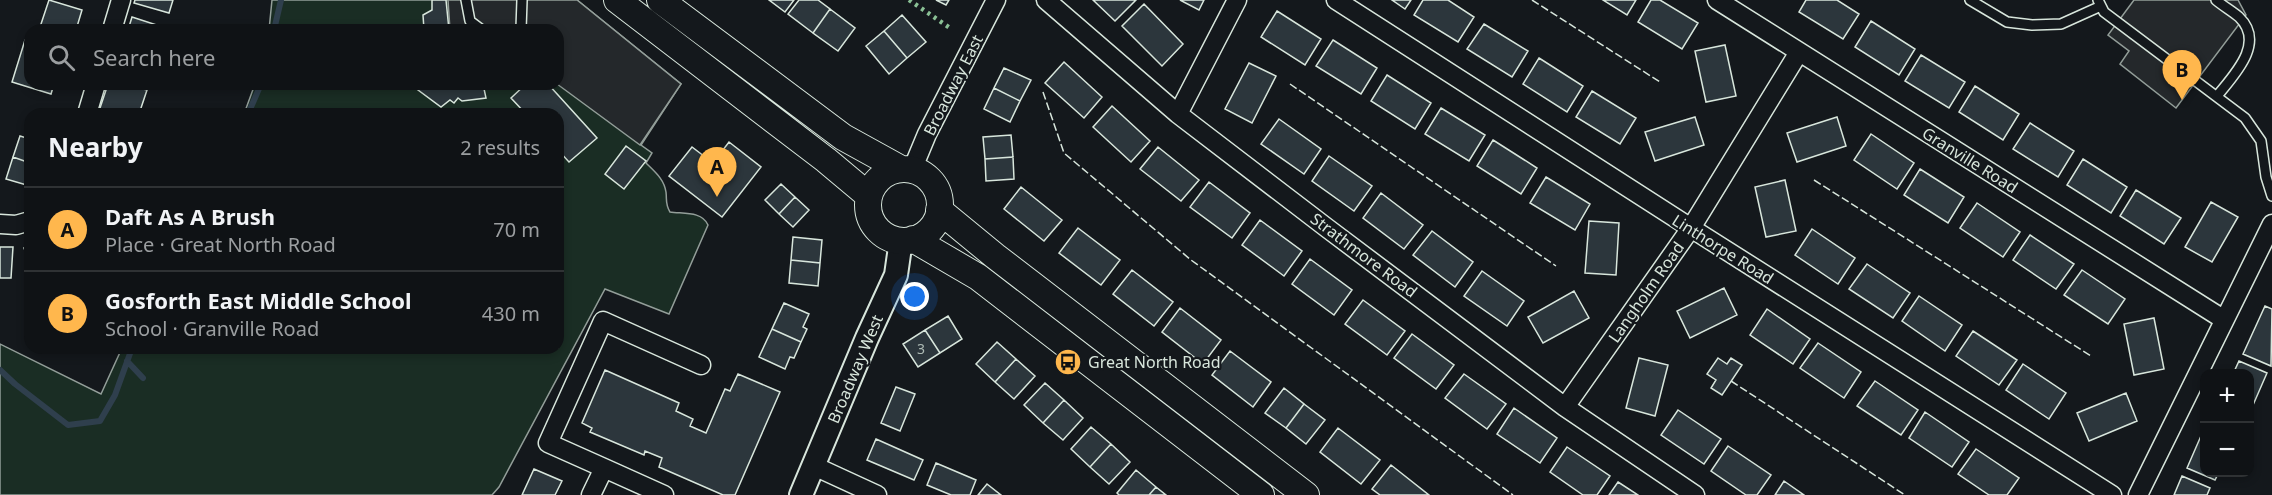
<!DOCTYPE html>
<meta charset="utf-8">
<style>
body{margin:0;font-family:"Noto Sans",sans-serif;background:#1d2022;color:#f1f3f6}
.controls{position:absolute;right:18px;bottom:18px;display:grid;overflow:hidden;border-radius:12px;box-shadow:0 3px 9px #0003}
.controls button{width:54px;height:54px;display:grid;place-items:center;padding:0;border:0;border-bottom:2px solid #2f3234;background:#0f1215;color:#f1f3f6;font:30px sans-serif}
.you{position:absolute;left:915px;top:297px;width:21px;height:21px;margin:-15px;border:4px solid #fff;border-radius:50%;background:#1a73e8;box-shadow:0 0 0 9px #1a73e833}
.badge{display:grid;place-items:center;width:39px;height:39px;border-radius:50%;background:#ffb74d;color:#111;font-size:20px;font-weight:700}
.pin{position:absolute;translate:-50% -50px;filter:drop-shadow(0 2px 3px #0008)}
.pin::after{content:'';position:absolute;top:32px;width:21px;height:18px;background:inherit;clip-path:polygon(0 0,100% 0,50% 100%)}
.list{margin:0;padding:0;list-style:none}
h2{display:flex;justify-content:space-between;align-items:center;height:78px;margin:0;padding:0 24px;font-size:26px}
h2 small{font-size:20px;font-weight:400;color:#9b9ea0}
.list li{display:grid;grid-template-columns:39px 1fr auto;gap:18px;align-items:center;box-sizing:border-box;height:84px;padding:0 24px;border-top:2px solid #2f3234}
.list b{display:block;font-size:22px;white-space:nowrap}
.list p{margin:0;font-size:20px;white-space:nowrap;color:#9b9ea0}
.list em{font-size:20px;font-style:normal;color:#9b9ea0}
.icon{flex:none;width:33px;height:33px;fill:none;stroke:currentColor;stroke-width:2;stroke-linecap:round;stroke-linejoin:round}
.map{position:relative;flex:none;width:2272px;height:495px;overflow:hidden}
.search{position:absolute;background:#0f1215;box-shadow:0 3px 9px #0003;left:24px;top:24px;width:540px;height:66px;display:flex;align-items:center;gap:15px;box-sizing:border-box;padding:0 21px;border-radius:18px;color:#9b9ea0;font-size:22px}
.panel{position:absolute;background:#0f1215;box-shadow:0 3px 9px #0003;left:24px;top:108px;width:540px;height:246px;border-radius:18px}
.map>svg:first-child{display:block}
.green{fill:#1a2d24;stroke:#939e99;stroke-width:1.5}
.parking{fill:#24282b;stroke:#939e99;stroke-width:1.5}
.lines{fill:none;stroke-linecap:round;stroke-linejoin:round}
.stream{stroke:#2f3f4d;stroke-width:6}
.building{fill:#2c363c;stroke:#d8e6dc;stroke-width:1.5}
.service-casing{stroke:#d8e6dc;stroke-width:12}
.minor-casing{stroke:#d8e6dc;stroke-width:21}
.tertiary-casing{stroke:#d8e6dc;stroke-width:26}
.secondary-casing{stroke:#d8e6dc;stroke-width:28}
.service{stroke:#14181c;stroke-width:9}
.minor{stroke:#14181c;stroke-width:18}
.tertiary{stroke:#14181c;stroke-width:22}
.secondary{stroke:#14181c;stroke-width:26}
.hedge{stroke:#8ac095;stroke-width:4.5;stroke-dasharray:3 4.5;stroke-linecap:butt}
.fence{stroke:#d8e6dc;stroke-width:1.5;stroke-dasharray:8 3;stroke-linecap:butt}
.labels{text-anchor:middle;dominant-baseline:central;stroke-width:4.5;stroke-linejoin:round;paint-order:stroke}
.number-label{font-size:14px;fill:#adbab4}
.street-label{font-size:16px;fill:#d8e6dc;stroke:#14181c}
.poi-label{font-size:16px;fill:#d8e6dc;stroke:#14181c;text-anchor:start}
</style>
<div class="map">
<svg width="2272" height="495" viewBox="0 0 2272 495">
<rect width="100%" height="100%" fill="#14181c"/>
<path class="green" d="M272 0H577L681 84 641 145 652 153 646 163C655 172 664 179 666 192 667 200 665 204 670 212 683 214 702 211 708 225L669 314 605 289 499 487 492 495H0V344L101 394 122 348H558V114H244L255 84H558V30H269Z"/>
<path class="parking" d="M448 0H577L681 84 640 145 557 84 558 30H450Z
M2134 0H2238L2246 15 2176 108 2120 64 2129 51 2108 35Z"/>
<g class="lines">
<path class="stream" d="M274 30 281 0
M248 114 261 84
M127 361 143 378
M0 370 15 384 68 425 100 421 115 395 132 348"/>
</g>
<path class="building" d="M49 0 82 10 76 30H39Z
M135 0H173L169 13 134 3Z
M432 0H446L449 30H424L423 15 432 10Z
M769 0H794L785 12Z
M799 0H818L830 9 813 33 788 14Z
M936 0H949L946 5Z
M1093 0H1136L1115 21Z
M1180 0H1204L1199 10Z
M1392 0H1411L1405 9Z
M1423 0H1448L1474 17 1458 42 1414 15Z
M1603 0H1636L1627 15Z
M1651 0H1660L1698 23 1682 49 1638 22Z
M1806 0H1837L1859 14 1843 39 1799 12Z
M1144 4 1183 44 1162 66 1122 26Z
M830 9 855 28 838 51 813 33Z
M1277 11 1321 39 1305 65 1261 37Z
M902 15 926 42 907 58 884 31Z
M132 17 166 28V30H128Z
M1871 21 1915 49 1899 75 1855 47Z
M1484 24 1528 51 1512 77 1467 49Z
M884 31 907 58 889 74 866 46Z
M25 40 30 42V84H54L51 94 12 82Z
M1333 40 1377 68 1361 94 1316 66Z
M1725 45 1736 96 1706 102 1695 51Z
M1921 55 1965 82 1949 108 1905 81Z
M1539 58 1583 86 1567 112 1523 84Z
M1064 62 1102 97 1084 118 1045 83Z
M1249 63 1276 76 1252 123 1225 109Z
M1004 68 1031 80 1020 101 994 88Z
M1387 75 1431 103 1415 129 1371 101Z
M108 84H140L139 88 147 90 139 114H110L99 111Z
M410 84H483L486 98 462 101 458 98 454 103 450 100 441 107Z
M526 84H548L597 138 569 162 558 150V114H526L511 98Z
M1975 86 2019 114 2003 140 1959 112Z
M994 88 1020 101 1010 122 984 109Z
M1592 91 1636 118 1620 144 1576 117Z
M1112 106 1150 141 1131 162 1093 127Z
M1441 108 1485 135 1469 161 1425 134Z
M1695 117 1704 145 1655 161 1645 132Z
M1837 117 1846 146 1797 162 1787 133Z
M1279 119 1321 149 1304 174 1261 144Z
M2030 123 2074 151 2058 177 2013 149Z
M1871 134 1914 163 1897 189 1854 160Z
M1011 135 1013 157 985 159 983 137Z
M20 136 30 139V163L13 157Z
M1493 140 1537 168 1521 194 1477 166Z
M729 142 761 167 722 217 669 176 692 147 713 163Z
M626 146 646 161 624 189 605 174Z
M1158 147 1199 180 1181 201 1140 169Z
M1329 156 1372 186 1354 211 1312 181Z
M13 157 30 163V186L6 179Z
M1013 157 1014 179 986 181 985 159Z
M2083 159 2127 187 2111 213 2067 185Z
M1920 169 1964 197 1948 223 1904 195Z
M1546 177 1590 204 1575 230 1530 203Z
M1785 180 1796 231 1766 237 1755 187Z
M1209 182 1250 213 1232 238 1190 207Z
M781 184 795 197 779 214 765 200Z
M1021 187 1062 220 1044 241 1004 209Z
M2136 190 2181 218 2164 244 2120 216Z
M1381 193 1423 225 1404 249 1363 218Z
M795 197 809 210 793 227 779 214Z
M2211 202 2238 217 2212 262 2185 247Z
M1977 203 2020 232 2003 257 1960 228Z
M1260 220 1302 251 1284 276 1242 245Z
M1589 221 1619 223 1616 275 1585 273Z
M1078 228 1120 260 1101 285 1059 253Z
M1812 229 1855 258 1838 284 1795 255Z
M1432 231 1473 262 1455 287 1413 255Z
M2030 235 2074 264 2056 289 2013 260Z
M793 237 822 240 820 263 791 260Z
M30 246V264L24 248Z
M0 247H13L11 278H0Z
M1310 259 1352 290 1334 315 1292 284Z
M791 260 820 263 818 286 789 283Z
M1867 264 1910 293 1893 318 1849 289Z
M1132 270 1173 302 1154 326 1113 294Z
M2082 270 2125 299 2108 324 2064 295Z
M1482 271 1524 301 1507 326 1464 296Z
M1724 288 1737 315 1690 338 1677 311Z
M1574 291 1589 318 1543 343 1528 317Z
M1919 296 1962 325 1945 351 1902 321Z
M1363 300 1405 331 1387 355 1345 324Z
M784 303 809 314 803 327 807 329 801 342 772 329Z
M2265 306 2272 309 2271 366 2243 354Z
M1180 308 1221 340 1203 364 1162 332Z
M1767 309 1810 339 1793 364 1750 335Z
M948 316 962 339 940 353 925 330Z
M2154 318 2164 369 2134 375 2124 324Z
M772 329 801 342 794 358 790 357 785 369 759 357Z
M925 330 940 353 918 367 903 344Z
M1973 331 2017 360 1999 385 1956 356Z
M1412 334 1454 365 1436 389 1394 358Z
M997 342 1016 359 995 382 976 364Z
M1818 343 1861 372 1844 398 1800 368Z
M1230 351 1271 382 1253 407 1212 375Z
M1639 358 1668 365 1655 416 1626 408Z
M1718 358 1727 364 1731 358 1742 365 1722 395 1711 388 1716 380 1707 374Z
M1016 359 1035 376 1014 399 995 382Z
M2239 361 2267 373 2250 412V374H2233Z
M2023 364 2066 393 2049 419 2006 390Z
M605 370 679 403 676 411 693 419 690 426 706 433 725 389 730 391 738 374 780 392 735 495H723L659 467 662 458 645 451 644 455 590 432 592 428 582 423Z
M1464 374 1506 404 1487 429 1445 398Z
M1875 381 1918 410 1901 435 1857 406Z
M1045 383 1064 400 1043 423 1024 405Z
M896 387 915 394 900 431 881 423Z
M1284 388 1304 404 1286 428 1265 413Z
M2126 393 2137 421 2089 441 2077 413Z
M1064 400 1083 418 1063 440 1043 423Z
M1304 404 1325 420 1306 444 1286 428Z
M1514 408 1557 438 1540 463 1497 434Z
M1678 410 1721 439 1704 464 1661 435Z
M1925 412 1969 442 1952 467 1909 438Z
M1091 427 1111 444 1090 467 1071 449Z
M1338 428 1380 460 1361 484 1320 452Z
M2204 429V472H2219L2215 480 2187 468Z
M876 439 923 460 914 480 867 460Z
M1111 444 1130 462 1109 484 1090 467Z
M1728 446 1771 475 1757 495H1746L1711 471Z
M1567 447 1610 476 1597 495H1583L1550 472Z
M1976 449 2019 478 2007 495H1989L1958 474Z
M936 463 976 480 970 495H951L927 485Z
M1391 465 1429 495H1380L1372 489Z
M534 469 562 481 555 495H522Z
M1136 470 1156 487 1149 495H1119L1117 493Z
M2182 476 2210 488 2207 495H2174Z
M1784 481 1804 495H1775Z
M1618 482 1638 495H1609Z
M987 484 1001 495H978Z
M1156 487 1166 495H1149Z"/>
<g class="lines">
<defs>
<path id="service" d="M466 0 470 21 482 30
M1970 0 2007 22 2032 25 2061 24 2101 6
M2098 0 2104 12 2245 118 2261 141 2266 177 2272 196
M2216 0C2223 6 2232 11 2239 17 2266 43 2234 75 2217 96
M518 30 521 29 522 0"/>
<path id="minor" d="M1046 0 1178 114 1327 228 1565 407 1695 495
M1336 0 1691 228 2112 495
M1717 0 2223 319
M112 30 121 0
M87 114 96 84
M1178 114 1237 0
M912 170 927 134 996 0
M0 224 16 225 30 221
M1565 407 1691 228 1799 52
M814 466 877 495
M604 468 548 443 603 321 701 365
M591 495 604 468 664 495
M2138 495 2272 224"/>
<path id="tertiary" d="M801 495 867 338 896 275 901 240"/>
<path id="secondary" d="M617 0 826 160 869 196
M660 0 843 137 901 169
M868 205a36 36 0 1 1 72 0a36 36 0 1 1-72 0Z
M939 210 995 256 1306 495
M913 239 978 277 1261 495"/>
</defs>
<use href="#service" class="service-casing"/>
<use href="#minor" class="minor-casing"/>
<use href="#tertiary" class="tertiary-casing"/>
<use href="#secondary" class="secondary-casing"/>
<use href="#service" class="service"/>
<use href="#minor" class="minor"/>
<use href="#tertiary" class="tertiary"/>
<use href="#secondary" class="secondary"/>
<path class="hedge" d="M909 0 950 28"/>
<path class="fence" d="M1532 0 1660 82
M1290 84 1556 266
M1043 92 1064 153 1191 260 1513 495
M1814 180 2091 356
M1731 381 1905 495"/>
</g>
<defs>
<symbol id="bus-disc" viewBox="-11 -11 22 22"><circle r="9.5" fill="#ffb74d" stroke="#14181c"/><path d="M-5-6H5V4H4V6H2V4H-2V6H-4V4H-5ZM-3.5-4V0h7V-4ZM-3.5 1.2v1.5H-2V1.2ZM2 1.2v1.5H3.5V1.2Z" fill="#111"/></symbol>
</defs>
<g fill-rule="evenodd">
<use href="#bus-disc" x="1053" y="347" width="30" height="30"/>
</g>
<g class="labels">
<g class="number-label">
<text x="921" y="348">3</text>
</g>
<g class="street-label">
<text transform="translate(953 85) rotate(-63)">Broadway East</text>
<text transform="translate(1970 160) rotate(32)">Granville Road</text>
<text transform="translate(1723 249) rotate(32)">Linthorpe Road</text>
<text transform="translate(1364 255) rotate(37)">Strathmore Road</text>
<text transform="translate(1646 292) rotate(-55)">Langholm Road</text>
<text transform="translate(855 369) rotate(-67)">Broadway West</text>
</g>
<g class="poi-label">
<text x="1088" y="362">Great North Road</text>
</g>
</g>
</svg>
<div class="controls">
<button>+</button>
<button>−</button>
</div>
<div class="you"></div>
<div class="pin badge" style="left:717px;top:197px">A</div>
<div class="pin badge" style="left:2182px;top:100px">B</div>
<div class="search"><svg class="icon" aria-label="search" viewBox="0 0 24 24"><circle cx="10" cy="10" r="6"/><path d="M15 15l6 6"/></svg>Search here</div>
<section class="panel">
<h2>Nearby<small>2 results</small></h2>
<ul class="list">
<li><span class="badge">A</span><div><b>Daft As A Brush</b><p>Place · Great North Road</p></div><em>70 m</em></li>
<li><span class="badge">B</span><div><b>Gosforth East Middle School</b><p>School · Granville Road</p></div><em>430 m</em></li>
</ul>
</section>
</div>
